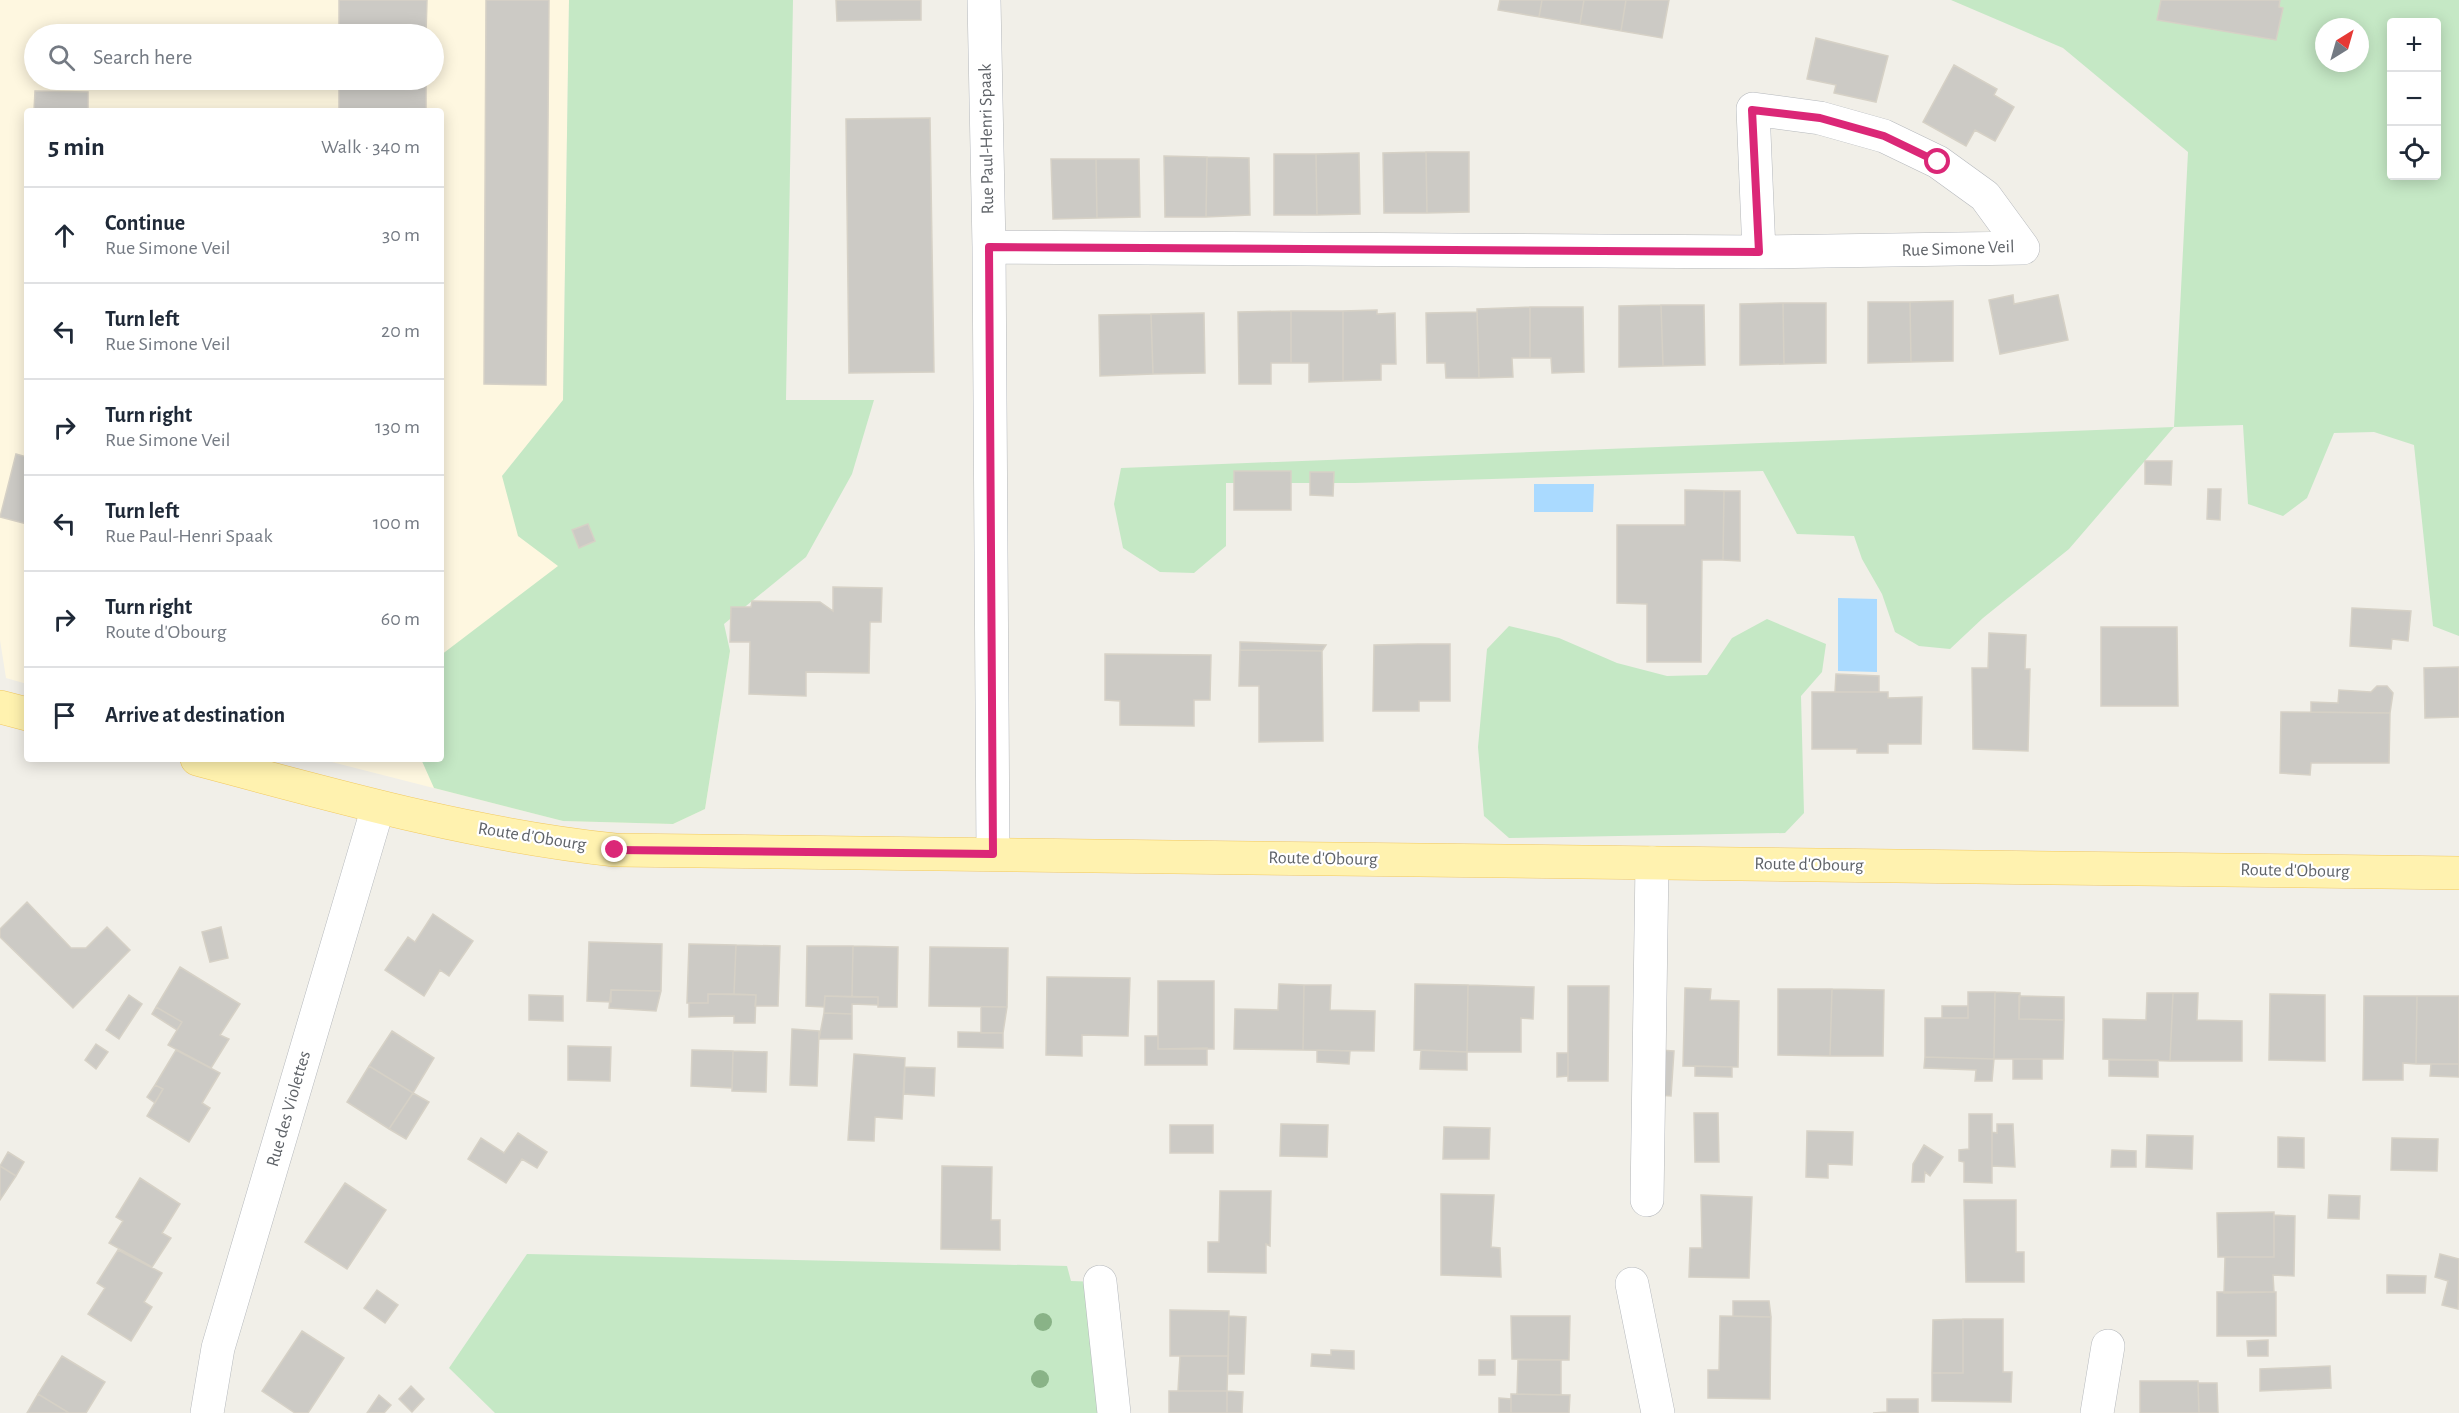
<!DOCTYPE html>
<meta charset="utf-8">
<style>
body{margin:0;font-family:"Alegreya Sans",sans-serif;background:#f6f6f7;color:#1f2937}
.controls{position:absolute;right:18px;top:18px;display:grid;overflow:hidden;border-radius:6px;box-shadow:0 3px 15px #0003}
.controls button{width:54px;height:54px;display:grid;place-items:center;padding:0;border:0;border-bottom:2px solid #e0e1e3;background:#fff;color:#1f2937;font:30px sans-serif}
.compass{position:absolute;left:2315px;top:18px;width:54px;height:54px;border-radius:50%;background:#fff;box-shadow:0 3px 15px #0003;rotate:37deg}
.stop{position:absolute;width:18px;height:18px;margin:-14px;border:4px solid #db2777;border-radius:50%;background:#fff}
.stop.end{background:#db2777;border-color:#fff;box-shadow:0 2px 6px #0008}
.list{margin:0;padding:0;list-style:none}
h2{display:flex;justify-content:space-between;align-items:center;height:78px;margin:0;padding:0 24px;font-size:26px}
h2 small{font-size:20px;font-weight:400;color:#747a83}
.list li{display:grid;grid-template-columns:39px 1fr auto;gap:18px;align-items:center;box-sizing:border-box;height:96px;padding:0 24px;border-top:2px solid #e0e1e3}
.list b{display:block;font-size:22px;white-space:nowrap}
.list p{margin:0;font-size:20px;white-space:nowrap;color:#747a83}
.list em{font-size:20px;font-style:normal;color:#747a83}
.icon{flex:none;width:33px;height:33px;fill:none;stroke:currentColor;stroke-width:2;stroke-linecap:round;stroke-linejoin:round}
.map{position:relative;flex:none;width:2459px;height:1413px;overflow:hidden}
.search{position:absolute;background:#fff;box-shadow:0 3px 15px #0003;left:24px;top:24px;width:420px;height:66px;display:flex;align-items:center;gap:15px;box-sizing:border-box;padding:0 21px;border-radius:33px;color:#747a83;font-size:22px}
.panel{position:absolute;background:#fff;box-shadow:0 3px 15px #0003;left:24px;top:108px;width:420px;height:654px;border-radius:6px}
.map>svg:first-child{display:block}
.commercial{fill:#fef7e0;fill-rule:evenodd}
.green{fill:#c5e8c5;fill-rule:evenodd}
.water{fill:#aadaff}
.building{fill:#cccac5;stroke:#d6d1c6;stroke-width:1.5}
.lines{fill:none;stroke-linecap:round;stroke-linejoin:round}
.minor-casing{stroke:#b5b8bc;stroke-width:34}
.major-casing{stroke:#f2c960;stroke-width:34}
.minor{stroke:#fff;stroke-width:33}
.major{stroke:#fff2af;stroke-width:33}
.tree{fill:#89b387}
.route{stroke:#db2777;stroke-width:8}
.labels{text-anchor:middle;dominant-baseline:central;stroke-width:4.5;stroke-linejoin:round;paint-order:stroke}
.street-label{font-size:18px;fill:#5f6368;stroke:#fff}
</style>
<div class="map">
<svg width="2459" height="1413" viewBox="0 0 2459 1413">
<rect width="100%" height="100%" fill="#f1efe8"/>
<path class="commercial" d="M0 0H569L563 401 502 476 730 651 705 809 673 824 563 821 320 759H441V111H27V684L6 678 0 640ZM34 34H434V80H34Z"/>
<path class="green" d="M569 0H793L786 400H874L852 474 806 557 724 624 730 651 705 809 673 824 563 821 434 788 421 759H441V655L558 566 518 536 502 476 563 400Z
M1951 0H2459V636L2433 626 2414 445 2374 432 2334 433 2307 498 2283 516 2248 504 2243 425 2174 427 2069 549 1983 618 1950 649 1919 646 1895 632 1882 594 1862 559 1854 536 1797 534 1763 471 1355 483H1226V546L1194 573 1160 572 1123 548 1114 504 1121 468 2174 427 2188 152 2063 48ZM2392 22H2436V176H2392ZM2324 27H2360V63H2324Z
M1767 619 1826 644 1822 672 1801 696 1804 813 1785 833 1509 838 1484 816 1478 747 1487 649 1509 626 1559 638 1617 663 1667 676 1707 675 1732 638Z
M527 1254 1067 1266 1071 1281 1100 1282 1114 1413H495L449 1368Z"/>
<path class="water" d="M1534 484H1594L1593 512H1534Z
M1838 598 1877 599V672L1838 671Z"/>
<path class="building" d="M339 0H427L426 34H339Z
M486 0H549L546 385 484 384Z
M836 0H921V20L837 21Z
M1500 0H1542L1539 17 1498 10Z
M1542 0H1584L1580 24 1539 17Z
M1584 0H1626L1621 31 1580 24Z
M1626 0H1669L1662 38 1621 31Z
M2161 0H2280L2279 7 2283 8 2276 40 2157 20Z
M1816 38 1888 56 1876 102 1834 93 1836 85 1807 79Z
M1954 65 1997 89 1994 95 2014 107 1995 141 1975 130 1966 146 1923 122Z
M339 80H426V111H339Z
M35 91 88 92V111H34Z
M930 118 934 372 849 373 846 119Z
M1426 152H1469V212L1427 213Z
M1426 152 1427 213H1384L1383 153Z
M1359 153 1360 214 1317 215 1316 154Z
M1274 154H1316L1317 215H1274Z
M1164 156 1207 157 1206 217H1165Z
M1207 157 1249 158 1250 215 1206 217Z
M1051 159H1096L1097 218 1053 219Z
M1096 159H1139L1140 217 1097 218Z
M2013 295 2014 304 2058 295 2068 340 2000 354 1989 300Z
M1953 301V361L1911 362 1910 302Z
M1868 302H1910L1911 362 1868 363Z
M1783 303H1826V363L1784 364Z
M1783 303 1784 364 1740 365V304Z
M1661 305H1704L1705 365 1663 366Z
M1661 305 1663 366 1619 367V306Z
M1530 307H1583L1584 372 1552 373 1551 358H1530Z
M1530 307V358H1512L1513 377 1479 378 1477 309Z
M1377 310V314L1395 313 1396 364H1381V380L1343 381V311Z
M1291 311H1343V381L1309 382V363H1291Z
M1291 311V363H1271V384H1239L1238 312Z
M1477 312 1479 378H1446L1445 363H1427L1426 313Z
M1204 313 1205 373 1153 374 1151 314Z
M1151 314 1153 374 1100 376 1099 315Z
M16 454 27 457V524L0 517Z
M2145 461H2172L2171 485 2145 484Z
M1234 471H1291V510H1234Z
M1310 472H1334L1333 496 1310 495Z
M2208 489H2221L2220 520 2207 519Z
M1685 490 1724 491 1723 560H1702L1701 662H1647V604L1617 603V525H1685Z
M1724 491H1740V561L1723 560Z
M588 524 595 541 579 548 572 530Z
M833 587 882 588 881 622H870L869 673 806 672V696L749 694 750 642H730L731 607H751L752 601 820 602 833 611Z
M2352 608 2411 611 2408 641 2392 639 2391 649 2350 646Z
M2101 627H2177L2178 706H2101Z
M1989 633 2026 635 2025 669H2030L2028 751 1973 749 1972 668H1988Z
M1240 642 1326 645 1322 651 1240 650Z
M1418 644H1450V701H1419V711H1373L1374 645Z
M1240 650 1322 651 1323 741 1259 742V686H1239Z
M1105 654 1211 655 1210 700H1194V726L1120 725V701L1105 700Z
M2459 667V717L2425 718 2424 668Z
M1836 674 1879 676V692H1835Z
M2377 686H2387L2393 693 2390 713 2311 712V702L2338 703 2339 690 2371 692Z
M1812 692H1888V698L1922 697 1921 744H1888V753H1857V749H1812Z
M2281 712 2390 713 2389 763H2311L2310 775 2280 773Z
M27 902 71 948H86L107 927 130 950 73 1008 0 937V929Z
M433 914 473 941 449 976 440 970 424 996 385 970 408 937 415 942Z
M221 927 228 958 210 962 202 932Z
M589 942 662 944 661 991 611 990V1002L587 1001Z
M689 944 736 945 734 994H708V1003H687Z
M736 945 780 946 778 1006H755L756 995 734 994Z
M807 946H853L852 997 825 996 824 1007 806 1006Z
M853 946 898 947 897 1007H878V997H852Z
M930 947 1008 948 1007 1007 929 1006Z
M180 967 240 1004 220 1035 229 1039 211 1068 168 1045 182 1022 156 1007Z
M1047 977 1130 978 1128 1036 1082 1035V1056L1046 1055Z
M1158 981H1214V1049H1158Z
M1279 984 1304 985 1303 1050 1234 1049 1235 1009 1278 1010Z
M1415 984 1468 985 1467 1052 1414 1050Z
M1304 985H1331L1330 1010 1375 1011 1374 1051 1303 1050Z
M1468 985 1534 987 1533 1019 1521 1018V1052H1467Z
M1568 986H1609L1608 1081H1568Z
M1685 988 1711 989 1710 1000 1739 1001 1738 1067 1683 1066Z
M1778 989H1832L1830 1056 1778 1055Z
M1832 989 1884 990 1883 1056H1830Z
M611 990 661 991 656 1011 609 1008Z
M1968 992H1995L1994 1059 1925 1057V1018H1968Z
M1995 992 2020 993 2019 1019 2064 1020 2063 1059H1994Z
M2147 993H2173L2170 1061 2103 1059V1019L2146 1020Z
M2173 993H2198L2197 1020 2242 1021V1061H2170Z
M708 994 756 995 755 1023H734V1016L689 1017V1003H708Z
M2270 994 2325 995V1061L2269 1060Z
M129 995 142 1004 119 1039 106 1030Z
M529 995 563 996V1021L529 1020Z
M825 996 878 997V1005L852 1004V1014L824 1013Z
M2019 996 2064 997V1020L2019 1019Z
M2364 996H2417L2416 1064 2403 1063V1080H2363Z
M2417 996H2459V1064H2416Z
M1942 1006H1968V1018H1942Z
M156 1007 182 1022 177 1030 152 1014Z
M981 1007H1007L1003 1033H981Z
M824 1013 852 1014V1039H819Z
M792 1029 819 1031 817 1086 790 1085Z
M392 1031 434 1058 413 1093 369 1066Z
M958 1032 1003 1033V1048L958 1047Z
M1145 1036H1158V1049L1207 1048V1065H1145Z
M96 1044 108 1052 96 1069 85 1060Z
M568 1046 611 1047 610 1081 568 1080Z
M176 1050 220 1073 202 1103 210 1108 189 1142 147 1116 163 1089 155 1085Z
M692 1050 733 1051 732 1088 691 1086Z
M1317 1050 1350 1051 1349 1064 1317 1062Z
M1421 1050 1467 1052V1070L1420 1069Z
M1659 1050 1674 1051 1671 1096 1657 1095Z
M733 1051 767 1052 766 1092 732 1091Z
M1557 1053H1568V1076L1557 1077Z
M854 1054 905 1058 902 1119 875 1117 874 1141 848 1140Z
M1925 1057 1994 1059 1992 1081H1975L1976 1070 1924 1068Z
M2013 1059H2042V1079H2013Z
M2109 1060H2158V1077L2109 1076Z
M2431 1064H2459V1077L2430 1076Z
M369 1066 413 1093 389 1129 347 1102Z
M1695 1066 1732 1067V1077L1695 1076Z
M905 1067 935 1068 934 1096 904 1094Z
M155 1085 163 1089 155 1103 147 1097Z
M413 1093 429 1102 406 1139 389 1129Z
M1694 1113H1718L1719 1162H1695Z
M1969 1114H1992V1183L1964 1182V1162L1959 1161V1150L1969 1149Z
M1281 1124 1328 1125 1327 1157 1280 1156Z
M1997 1124H2013L2015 1167 1992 1166V1132L1997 1133Z
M1170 1125H1213V1153H1170Z
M1444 1127 1490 1128 1489 1159H1443Z
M1807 1131 1853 1132 1852 1165 1828 1164V1178L1806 1177Z
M518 1133 547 1152 537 1168 522 1159 506 1183 468 1159 481 1138 504 1153Z
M2147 1135 2193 1136 2192 1169 2146 1167Z
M2278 1137 2304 1138V1168L2278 1167Z
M2392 1138 2438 1139 2437 1171 2391 1170Z
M1924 1145 1943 1157 1930 1176 1925 1172 1924 1182H1912L1913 1164Z
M2112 1150 2136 1151V1167H2111Z
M8 1152 24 1162 16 1176 0 1166Z
M0 1166 16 1176 0 1200Z
M942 1166 992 1167 991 1220H1000V1250L941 1249Z
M140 1178 180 1204 162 1233 171 1238 152 1267 109 1243 123 1221 116 1217Z
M345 1183 386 1210 347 1269 305 1242Z
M1220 1191H1271L1270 1246 1266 1244V1273L1208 1272V1242H1219Z
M1441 1194 1494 1195 1491 1247 1500 1248 1501 1277 1441 1275Z
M1701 1195 1752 1197 1749 1278 1689 1277 1690 1248H1702Z
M2329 1195 2360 1196 2359 1219 2328 1218Z
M1964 1200H2016V1252H2024V1282H1966Z
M2274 1212V1257H2218L2217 1213Z
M2274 1215 2295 1216 2294 1276 2273 1275 2274 1292 2224 1293 2225 1257H2274Z
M118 1250 162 1273 144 1302 152 1307 131 1341 88 1314 105 1288 97 1283Z
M2440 1254 2459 1259 2458 1309 2442 1305 2448 1281 2435 1277Z
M2387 1275 2426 1276 2425 1293H2387Z
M377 1290 398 1305 385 1323 364 1308Z
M2217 1292H2276V1336H2217Z
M1733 1301H1769L1771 1317 1733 1316Z
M1170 1310 1229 1311 1228 1356H1170Z
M1229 1316 1246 1317 1244 1374H1228Z
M1511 1316H1570L1569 1360 1512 1359Z
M1720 1316 1771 1317 1770 1399 1708 1398V1370H1719Z
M1963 1319H2003V1372H2012L2011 1402 1932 1401V1373H1963Z
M1963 1319V1373H1932L1933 1320Z
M302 1331 344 1358 308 1413H295L262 1391Z
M2268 1340V1356H2248L2247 1341Z
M1331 1350 1354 1351V1369L1311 1366 1312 1354 1331 1355Z
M62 1356 105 1382 86 1413H69L38 1394Z
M1180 1356H1228L1227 1391H1178Z
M1479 1360H1495V1375H1479Z
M1518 1360H1561V1395L1517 1394Z
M2330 1366 2331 1388 2260 1391V1369Z
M2140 1381H2198L2199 1413H2140Z
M2198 1383H2217L2218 1413H2199Z
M411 1386 424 1399 412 1412 399 1399Z
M1169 1391H1227V1413H1169Z
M1227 1391 1243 1392 1242 1413H1227Z
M38 1394 69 1413H27Z
M1511 1394 1570 1395 1569 1413H1511Z
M379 1395 391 1405 384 1413H367Z
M1499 1398 1511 1399V1413H1499Z
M1887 1399H1918V1413H1873L1887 1412Z"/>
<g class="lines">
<defs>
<path id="minor" d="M984 0 989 247 993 854
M989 247 1759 252 2023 248 1985 196 1938 162 1884 136 1820 118 1753 109 1759 252
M1647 1200 1652 863
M1100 1282 1114 1413
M1632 1284 1658 1413
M207 1413 218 1348 378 807
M2097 1413 2108 1346"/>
<path id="major" d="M0 707 27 714
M197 759C335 796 472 835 615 850L2459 873"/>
</defs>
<use href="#minor" class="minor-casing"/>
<use href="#major" class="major-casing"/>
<use href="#minor" class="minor"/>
<use href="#major" class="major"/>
</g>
<g class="tree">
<circle cx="1043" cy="1322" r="9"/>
<circle cx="1040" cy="1379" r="9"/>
</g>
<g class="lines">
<path class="route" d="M615 850 993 854 989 247 1759 252 1752 110 1820 118 1884 136 1938 162"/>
</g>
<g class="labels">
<g class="street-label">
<text transform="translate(987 139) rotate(-91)">Rue Paul-Henri Spaak</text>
<text transform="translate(1958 249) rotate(-2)">Rue Simone Veil</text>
<text transform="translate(532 837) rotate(9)">Route d'Obourg</text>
<text transform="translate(1323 859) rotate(1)">Route d'Obourg</text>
<text transform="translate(1809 865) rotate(1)">Route d'Obourg</text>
<text transform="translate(2295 871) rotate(1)">Route d'Obourg</text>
<text transform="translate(289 1109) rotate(-74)">Rue des Violettes</text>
</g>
</g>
</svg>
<div class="controls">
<button>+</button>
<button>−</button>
<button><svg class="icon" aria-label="locate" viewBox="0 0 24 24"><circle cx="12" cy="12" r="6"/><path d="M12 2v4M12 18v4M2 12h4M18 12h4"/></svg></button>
</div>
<svg class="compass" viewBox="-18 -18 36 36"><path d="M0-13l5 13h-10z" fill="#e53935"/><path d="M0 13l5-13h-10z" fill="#747a83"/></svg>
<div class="stop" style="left:1938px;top:162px"></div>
<div class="stop end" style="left:615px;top:850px"></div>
<div class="search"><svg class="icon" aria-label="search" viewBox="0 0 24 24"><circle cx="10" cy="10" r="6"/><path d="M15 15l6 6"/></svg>Search here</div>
<section class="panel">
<h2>5 min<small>Walk · 340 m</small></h2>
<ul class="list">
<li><svg class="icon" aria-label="ahead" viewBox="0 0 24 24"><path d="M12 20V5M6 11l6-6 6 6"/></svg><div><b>Continue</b><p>Rue Simone Veil</p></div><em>30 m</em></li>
<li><svg class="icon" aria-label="left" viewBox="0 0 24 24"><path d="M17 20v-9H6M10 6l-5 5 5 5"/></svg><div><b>Turn left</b><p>Rue Simone Veil</p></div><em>20 m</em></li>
<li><svg class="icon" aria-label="right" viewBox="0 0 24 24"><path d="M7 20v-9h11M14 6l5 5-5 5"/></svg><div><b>Turn right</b><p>Rue Simone Veil</p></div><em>130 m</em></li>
<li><svg class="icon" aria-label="left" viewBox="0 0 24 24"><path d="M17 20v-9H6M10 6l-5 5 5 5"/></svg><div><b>Turn left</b><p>Rue Paul-Henri Spaak</p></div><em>100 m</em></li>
<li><svg class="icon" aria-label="right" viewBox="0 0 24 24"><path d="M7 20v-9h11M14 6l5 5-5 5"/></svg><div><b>Turn right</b><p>Route d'Obourg</p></div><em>60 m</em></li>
<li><svg class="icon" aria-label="arrive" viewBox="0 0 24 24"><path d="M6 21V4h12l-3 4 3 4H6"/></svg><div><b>Arrive at destination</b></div></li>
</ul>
</section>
</div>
